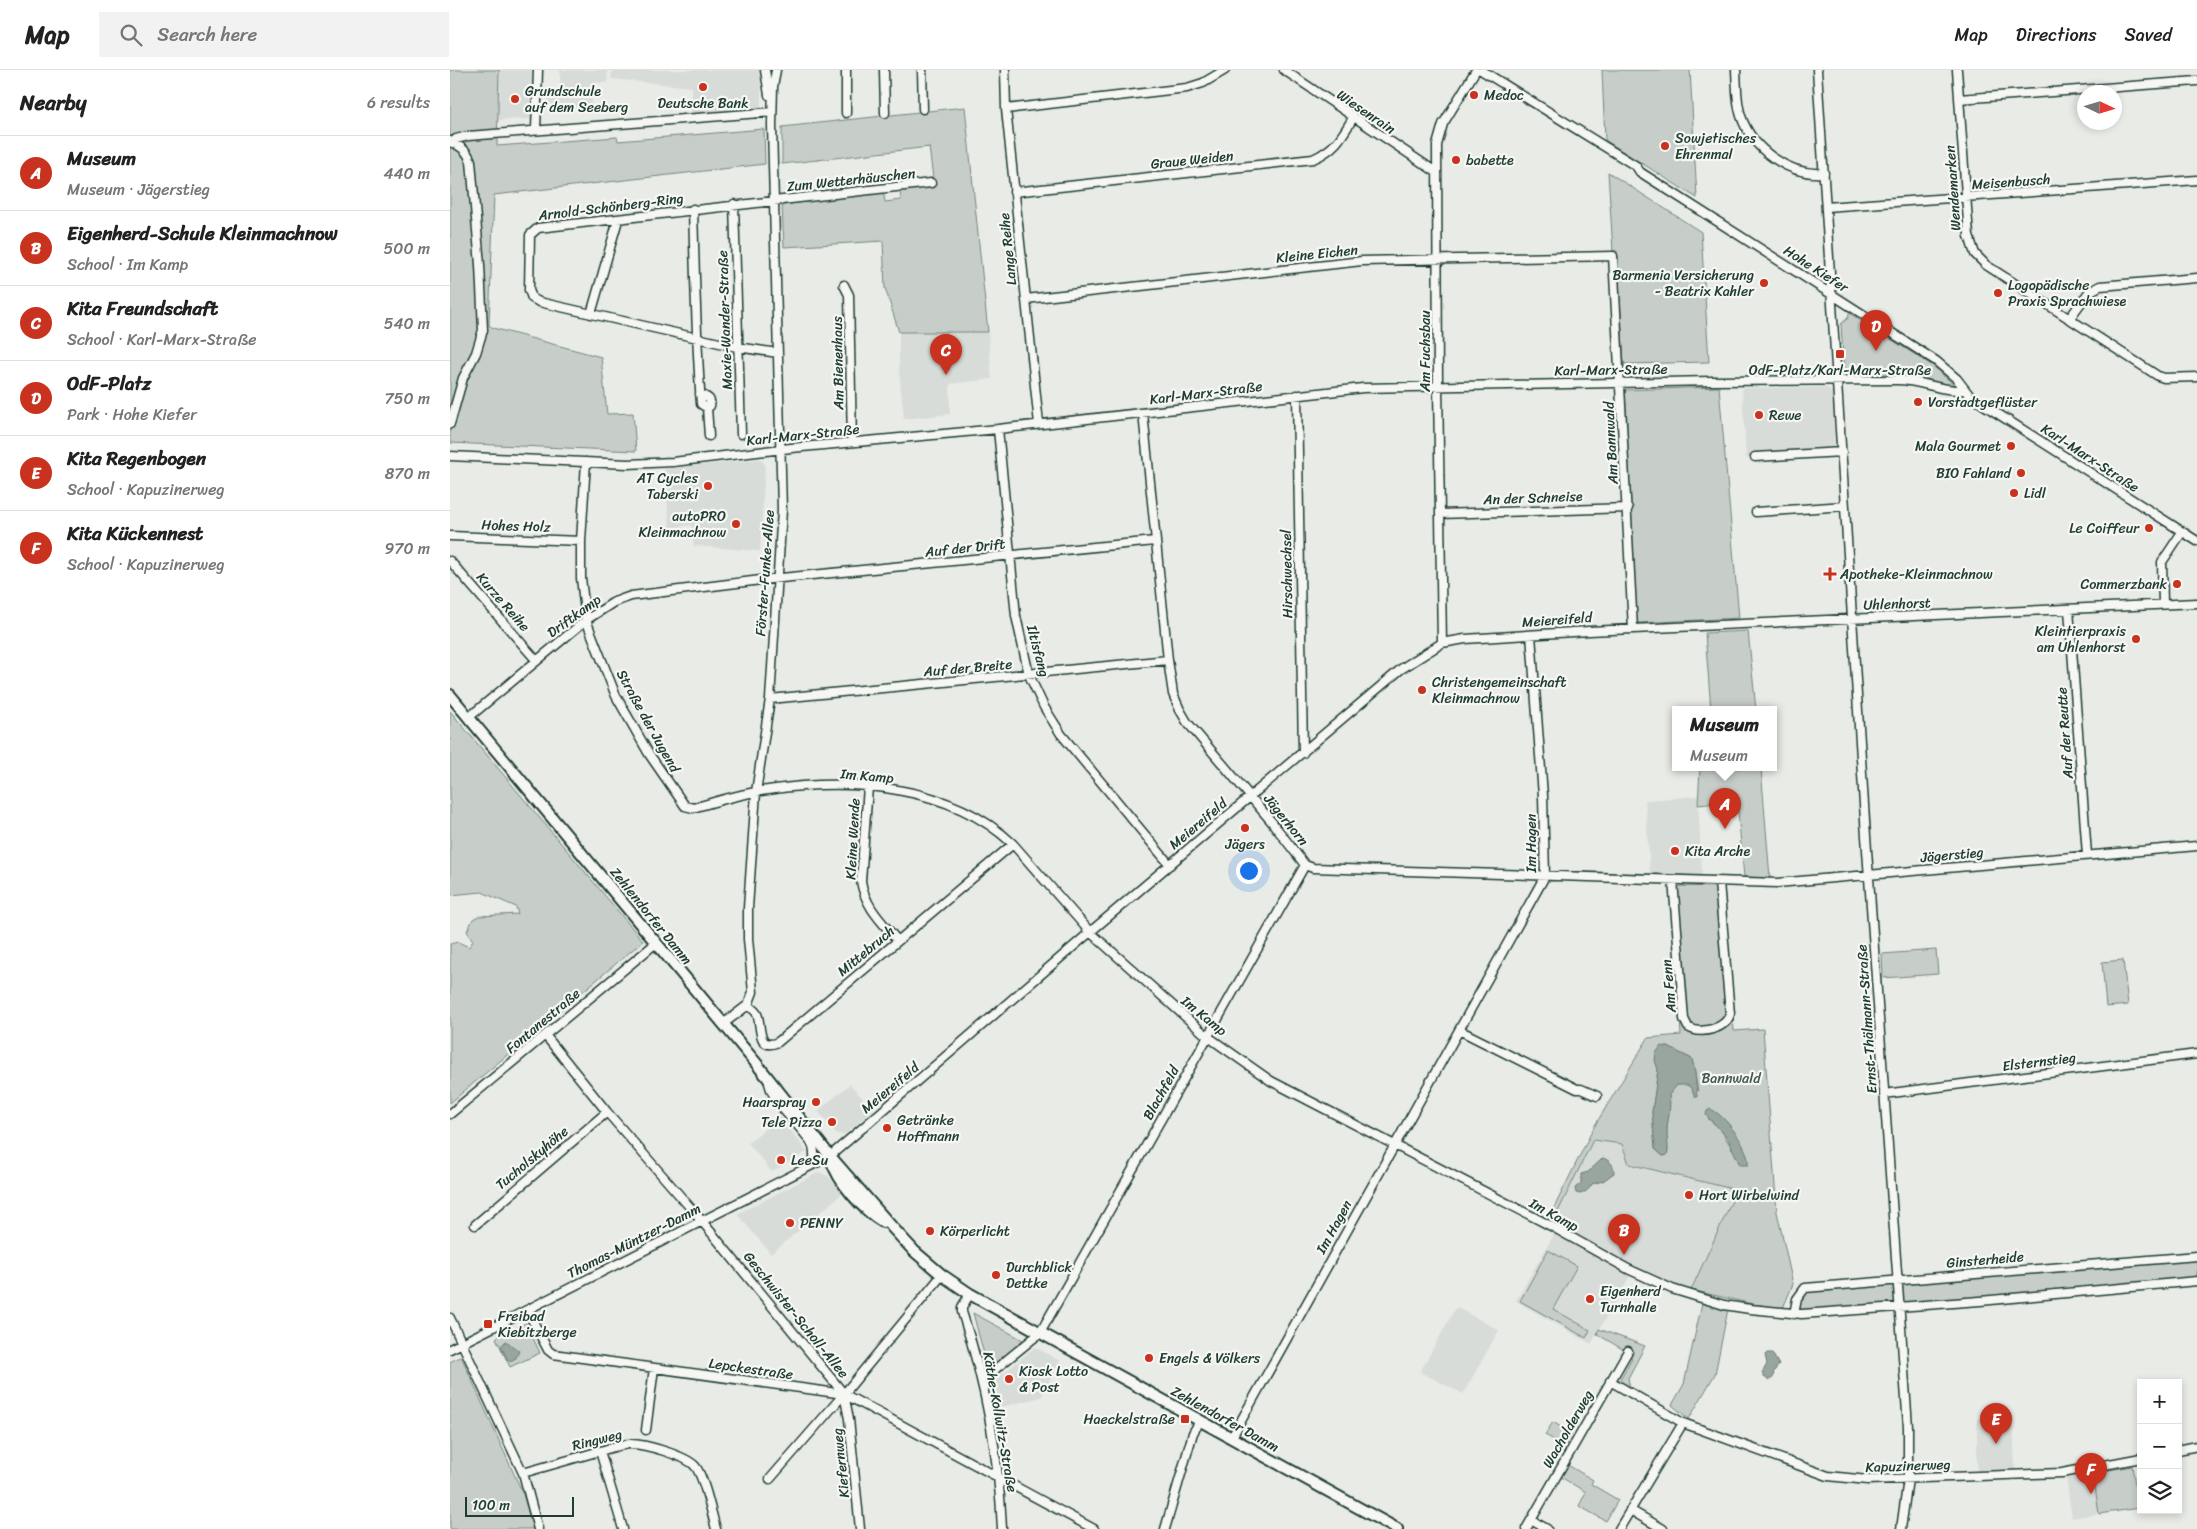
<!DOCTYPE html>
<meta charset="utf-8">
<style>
body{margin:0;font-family:Sriracha,sans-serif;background:#f2f2f2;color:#222}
.controls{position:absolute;right:15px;bottom:15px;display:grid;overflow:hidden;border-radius:0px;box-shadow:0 2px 8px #0003}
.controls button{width:45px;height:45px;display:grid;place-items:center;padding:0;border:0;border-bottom:1px solid #e0e0e0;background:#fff;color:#222;font:25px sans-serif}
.compass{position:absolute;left:1627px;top:15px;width:45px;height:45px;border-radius:50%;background:#fff;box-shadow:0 2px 8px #0003;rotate:94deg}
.scale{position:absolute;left:15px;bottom:12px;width:109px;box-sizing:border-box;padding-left:5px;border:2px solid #1f3d34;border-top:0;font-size:14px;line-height:18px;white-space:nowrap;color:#1f3d34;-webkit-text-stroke:4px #f6f6f2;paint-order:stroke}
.you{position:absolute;left:798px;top:800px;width:18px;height:18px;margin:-12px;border:4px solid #fff;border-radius:50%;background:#1a73e8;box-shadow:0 0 0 8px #1a73e833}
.badge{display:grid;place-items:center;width:32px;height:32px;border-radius:50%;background:#c8321e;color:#fff;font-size:16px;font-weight:700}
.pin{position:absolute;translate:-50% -41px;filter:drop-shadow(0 1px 2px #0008)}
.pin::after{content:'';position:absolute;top:26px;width:18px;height:15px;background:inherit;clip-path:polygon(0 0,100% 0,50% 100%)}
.popup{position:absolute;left:1222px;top:636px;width:105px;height:65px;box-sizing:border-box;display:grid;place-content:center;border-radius:0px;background:#fff;filter:drop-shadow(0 1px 4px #0005);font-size:16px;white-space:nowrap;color:#767676}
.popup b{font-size:19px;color:#222}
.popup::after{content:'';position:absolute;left:50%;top:100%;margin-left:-10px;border:10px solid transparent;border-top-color:#fff}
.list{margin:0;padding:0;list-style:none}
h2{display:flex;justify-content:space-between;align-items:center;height:65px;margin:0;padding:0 20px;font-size:21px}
h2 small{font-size:16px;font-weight:400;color:#767676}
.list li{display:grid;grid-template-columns:32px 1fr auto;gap:15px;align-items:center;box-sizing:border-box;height:75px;padding:0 20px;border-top:1px solid #e0e0e0}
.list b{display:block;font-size:19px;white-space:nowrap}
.list p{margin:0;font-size:16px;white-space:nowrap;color:#767676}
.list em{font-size:16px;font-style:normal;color:#767676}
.icon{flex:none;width:28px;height:28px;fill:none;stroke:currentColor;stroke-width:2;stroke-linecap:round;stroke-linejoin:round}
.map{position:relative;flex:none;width:1747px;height:1459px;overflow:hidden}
header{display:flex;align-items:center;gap:30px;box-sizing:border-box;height:70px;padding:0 25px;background:#fff;border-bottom:1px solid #e0e0e0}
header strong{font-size:24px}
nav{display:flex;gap:28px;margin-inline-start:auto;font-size:18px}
.search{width:350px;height:45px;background:#f2f2f2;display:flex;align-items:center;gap:12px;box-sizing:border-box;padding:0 18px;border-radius:0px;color:#767676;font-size:19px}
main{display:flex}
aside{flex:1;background:#fff}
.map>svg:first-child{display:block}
.built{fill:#d8dcd8}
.green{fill:#c7cec9;stroke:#73867e;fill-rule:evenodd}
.water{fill:#99a6a0;stroke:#687c75}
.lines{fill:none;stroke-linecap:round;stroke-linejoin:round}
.minor-casing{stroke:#1f3d34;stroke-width:11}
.major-casing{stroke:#1f3d34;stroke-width:14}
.minor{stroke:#f6f6f2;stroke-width:8}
.major{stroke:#f6f6f2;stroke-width:10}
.poi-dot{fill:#c8321e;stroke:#f6f6f2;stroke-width:2}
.labels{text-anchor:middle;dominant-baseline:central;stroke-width:4.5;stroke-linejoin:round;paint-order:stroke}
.poi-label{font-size:14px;fill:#1f3d34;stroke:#f6f6f2;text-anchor:start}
.street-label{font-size:14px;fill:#1f3d34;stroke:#f6f6f2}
.park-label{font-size:14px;fill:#415a52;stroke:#f6f6f2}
</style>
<header>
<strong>Map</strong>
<div class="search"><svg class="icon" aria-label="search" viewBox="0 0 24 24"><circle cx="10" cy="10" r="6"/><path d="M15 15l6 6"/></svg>Search here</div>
<nav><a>Map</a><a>Directions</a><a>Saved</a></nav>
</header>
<main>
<aside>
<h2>Nearby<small>6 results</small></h2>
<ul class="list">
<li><span class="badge">A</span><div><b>Museum</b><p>Museum · Jägerstieg</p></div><em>440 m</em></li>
<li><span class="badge">B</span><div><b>Eigenherd-Schule Kleinmachnow</b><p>School · Im Kamp</p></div><em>500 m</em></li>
<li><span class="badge">C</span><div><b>Kita Freundschaft</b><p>School · Karl-Marx-Straße</p></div><em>540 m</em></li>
<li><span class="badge">D</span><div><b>OdF-Platz</b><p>Park · Hohe Kiefer</p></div><em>750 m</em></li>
<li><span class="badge">E</span><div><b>Kita Regenbogen</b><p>School · Kapuzinerweg</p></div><em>870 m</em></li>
<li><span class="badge">F</span><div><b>Kita Kückennest</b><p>School · Kapuzinerweg</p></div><em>970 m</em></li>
</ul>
</aside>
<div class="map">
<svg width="1747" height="1459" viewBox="0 0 1747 1459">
<rect width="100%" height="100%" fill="#e9ebe7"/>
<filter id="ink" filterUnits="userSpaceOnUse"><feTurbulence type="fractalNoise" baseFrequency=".02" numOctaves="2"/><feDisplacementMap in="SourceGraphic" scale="10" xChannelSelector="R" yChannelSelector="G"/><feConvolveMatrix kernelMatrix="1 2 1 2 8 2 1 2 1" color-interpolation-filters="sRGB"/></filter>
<g filter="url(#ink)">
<path class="built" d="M49 0H82L83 49 47 50Z
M110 0H158L157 13 144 12 141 37 137 36 136 38 113 36 112 43 97 42V23H110Z
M162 0H311V39L241 44 242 17 161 9Z
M449 262H538L542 309 500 314V344L454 349 449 301Z
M1376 317 1382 322 1385 383 1296 388 1292 318Z
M310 389 315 394 310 481 244 476 241 455 220 458 214 399Z
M1248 726 1252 806 1200 804 1195 730Z
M400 1014 423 1040 394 1065 387 1064 368 1041Z
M330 1046 357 1082 322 1102 298 1073Z
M1143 1070 1172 1074 1179 1094 1287 1120 1237 1229 1180 1206 1141 1274 1066 1231 1103 1166 1101 1156Z
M369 1102 378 1106 393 1123 321 1184 287 1144Z
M1006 1237 1049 1260 1013 1324 970 1302Z
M585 1277 610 1291 591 1327 548 1338 542 1313Z
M1563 1347 1565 1400 1527 1401V1349Z
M1661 1400 1667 1441 1622 1448 1616 1407Z"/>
<path class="green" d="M0 0H49L47 76 167 67 168 71 314 59 315 94 44 125 39 255 43 258 151 287 157 344 183 343 186 381 0 373Z
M1152 0H1240L1247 128 1155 70Z
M515 37 538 262H449L435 218 433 171 334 177 332 135 431 122 434 125 435 132 451 130 450 120 484 116 479 77 332 94V57Z
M1158 102 1251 162 1259 292 1174 294 1167 181H1163Z
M1399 243 1483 296 1506 317 1494 316 1468 305 1394 303 1391 254 1398 248Z
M1269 317 1289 548 1187 553 1175 320Z
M1298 561 1306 640H1261L1255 563Z
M0 641 193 871 0 1033V874L8 872 19 877 23 871 17 861 23 849 29 846 68 844 66 837 32 822 0 825Z
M1250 698H1311L1320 808 1294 807 1287 731 1248 735Z
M1221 816 1274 817 1284 961 1313 959 1327 1142 1343 1214 1333 1238 1303 1234 1241 1220 1287 1120 1179 1094 1172 1074 1143 1070 1101 1156 1096 1154 1144 1057 1198 968 1231 965ZM1218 977 1242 989 1248 1021 1237 1014 1227 1015 1218 1025C1222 1039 1216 1051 1217 1065 1217 1072 1219 1078 1217 1085L1213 1086 1205 1079 1202 1042 1208 1000ZM1258 1049H1274L1282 1079 1270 1058Z
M1486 880 1488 904 1433 908 1432 884Z
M1673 890 1678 935 1656 937 1652 892Z
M1098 1180 1127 1196 1103 1239 1140 1260 1136 1268 1070 1231Z
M1747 1186V1211L1344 1244 1351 1221Z
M1252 1233 1278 1239 1265 1304 1239 1349 1222 1335 1234 1314Z
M523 1243 573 1270 538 1299Z
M76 1253 90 1283 60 1297 46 1268Z
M1149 1259 1195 1276 1178 1308 1180 1318 1169 1311 1182 1288 1178 1285 1179 1283 1147 1264Z
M11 1286 73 1424 83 1459H0V1292Z
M1103 1352 1122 1364 1115 1376 1095 1365Z
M1116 1394 1143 1410 1141 1414 1168 1430 1156 1451 1129 1436 1136 1422 1109 1406Z
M1682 1396 1689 1438 1649 1444 1643 1403Z"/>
<path class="water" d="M1211 976 1218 977 1242 989 1245 1002 1247 1027H1245L1241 1018 1237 1015H1227L1219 1025C1222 1039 1216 1051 1217 1065 1217 1072 1219 1078 1217 1085L1213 1086 1205 1079 1202 1042 1208 1000 1205 990 1206 983Z
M1260 1039C1274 1043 1301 1080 1298 1095H1290L1277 1067 1256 1045 1257 1041Z
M1153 1088C1161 1091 1164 1095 1164 1103L1153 1111 1142 1114C1139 1119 1137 1122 1130 1124L1126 1123 1125 1118 1131 1113V1104L1138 1102Z
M56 1271 69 1281 66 1288 60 1291 57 1289 51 1276Z
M1322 1283 1329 1295 1324 1301 1323 1308 1318 1310 1314 1307 1312 1303 1317 1294 1315 1285 1317 1283Z"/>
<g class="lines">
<defs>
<path id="minor" d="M315 0 319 25
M396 0V43
M434 0 435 43
M472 0 473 39
M555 0 556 39 589 354
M834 0 986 102
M1031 0 1186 96 1190 102 1486 291 1507 309 1520 326 1747 471
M1286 0C1287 15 1286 31 1291 46 1302 79 1339 106 1374 103
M1367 0 1416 766 1458 1357V1409L1451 1459
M1507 0 1519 166 1525 184 1536 195 1708 306 1714 308 1747 307
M1509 29 1747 11
M556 39 737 18 753 13 775 0
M86 60 88 0
M0 71C10 76 17 80 21 91L30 195 33 260 26 283 13 308 0 354
M2 73 6 69 18 66 322 42
M564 122 863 89C885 79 891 68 903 48
M284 134 291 364
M1376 137 1747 110
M243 139C245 204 246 269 251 334L257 338 260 336C262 328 256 327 250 324
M394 215 399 225 402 372
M576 229 912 191 1163 186 1183 559
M141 244 168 150
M1619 249 1639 222 1650 216 1747 208
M328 283 287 277 89 232 82 228 79 220 80 165 88 158 481 113
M847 325 853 683
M257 338 259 366
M693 343 718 590 723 624 730 640 737 652 821 751 855 795 863 798 1327 813 1747 776
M548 359 566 546 579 605 594 637 611 664 720 795
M0 386 178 394 223 392 341 378 548 359 913 318 1262 311 1447 310C1472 310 1492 322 1515 320
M1305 387 1392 382
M136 392 131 471V508L136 550 166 626 199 684 235 736 243 738C268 731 292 723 318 720 400 708 500 714 563 774L640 862 757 966 821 1011 1101 1156 1178 1199 1222 1219 1274 1235 1300 1239 1352 1244 1530 1231 1747 1211
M1306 442 1395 436
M990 444 1178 438
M0 466 131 471
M0 491 86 590
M1713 534 1712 492 1732 462
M1619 539 1637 785
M992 573 988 317 987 75 993 54 1026 0
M320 629 718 590
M18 648 136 550 164 532 181 526 311 510 705 471
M418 717 411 811C415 837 432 852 448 871
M1223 810 1234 949 1238 957C1250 965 1276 959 1280 944L1269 812
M298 935C301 938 306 941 307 944 312 954 306 982 328 972L563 774
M273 954 298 935 303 922 298 869V838L306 722 320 629 332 440 322 56 323 17 326 0
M1009 960 1127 1019H1131L1147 1026
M95 965 157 1042 251 1150 394 1324 644 1459
M318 1008C322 1037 348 1050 362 1074 365 1079 364 1087 364 1093
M1434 1024 1747 984
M0 1044 206 873
M25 1155 157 1042
M520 1224 512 1237V1242C535 1312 549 1385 552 1459
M77 1240 98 1280 103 1284 394 1324
M1344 1244 1347 1229 1355 1218 1747 1186
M0 1248 73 1403 88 1459
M0 1279 380 1086 646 857 951 599 992 573 1015 569 1139 561 1747 533
M532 1310 590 1263 855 795
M1160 1311 1233 1353 1378 1406 1418 1410 1612 1403 1691 1388
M394 1324 399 1349 410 1459
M196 1360 204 1298
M782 1367 1095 806 1093 726 1081 565
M1728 1380 1747 1376
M150 1381 173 1459
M73 1403 164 1377C169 1376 175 1374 179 1374 193 1373 236 1386 245 1396 254 1406 262 1445 266 1459
M320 1409 394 1324 492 1205
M1180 1440 1213 1459
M1081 1450 1097 1459
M715 1459 743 1363 750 1351
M1076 1459 1178 1281
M1169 1459 1233 1353"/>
<path id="major" d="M0 625 306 993 380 1086 441 1156 464 1181 492 1205 520 1224 947 1459
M381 1089C388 1112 413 1140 433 1152"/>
</defs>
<use href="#minor" class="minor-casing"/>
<use href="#major" class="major-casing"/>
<use href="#minor" class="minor"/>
<use href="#major" class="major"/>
</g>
</g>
<g class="poi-dot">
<circle cx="253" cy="17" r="5"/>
<circle cx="1024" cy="25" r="5"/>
<circle cx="65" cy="29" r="5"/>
<circle cx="1215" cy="76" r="5"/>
<circle cx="1006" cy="90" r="5"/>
<circle cx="1314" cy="213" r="5"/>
<circle cx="1548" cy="223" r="5"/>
<rect x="1385" y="279" width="10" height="10" rx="2.5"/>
<circle cx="1468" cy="332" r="5"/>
<circle cx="1309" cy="345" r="5"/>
<circle cx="1561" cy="376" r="5"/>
<circle cx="1571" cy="403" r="5"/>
<circle cx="258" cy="416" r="5"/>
<circle cx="1564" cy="423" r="5"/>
<circle cx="286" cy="454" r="5"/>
<circle cx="1699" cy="458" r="5"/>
<path d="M1377.5 496.5h5v5h5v5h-5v5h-5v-5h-5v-5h5z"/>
<circle cx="1727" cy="514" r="5"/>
<circle cx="1686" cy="569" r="5"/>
<circle cx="972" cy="620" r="5"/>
<circle cx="795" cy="758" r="5"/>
<circle cx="1225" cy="781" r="5"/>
<circle cx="366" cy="1032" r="5"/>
<circle cx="382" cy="1052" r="5"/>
<circle cx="437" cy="1058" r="5"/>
<circle cx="331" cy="1090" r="5"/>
<circle cx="1239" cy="1125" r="5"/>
<circle cx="340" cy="1153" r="5"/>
<circle cx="480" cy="1161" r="5"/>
<circle cx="546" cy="1205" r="5"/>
<circle cx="1140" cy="1229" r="5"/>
<rect x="33" y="1249" width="10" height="10" rx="2.5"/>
<circle cx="699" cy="1288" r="5"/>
<circle cx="559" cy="1309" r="5"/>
<rect x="730" y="1344" width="10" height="10" rx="2.5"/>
</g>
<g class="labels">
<g class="poi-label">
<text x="75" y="21">Grundschule<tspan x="75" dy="16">auf dem Seeberg</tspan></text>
<text x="1034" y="25">Medoc</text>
<text x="253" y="33" text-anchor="middle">Deutsche Bank</text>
<text x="1225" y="68">Sowjetisches<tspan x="1225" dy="16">Ehrenmal</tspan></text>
<text x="1016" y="90">babette</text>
<text x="1304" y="205" text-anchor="end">Barmenia Versicherung<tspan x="1304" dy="16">- Beatrix Kahler</tspan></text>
<text x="1558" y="215">Logopädische<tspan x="1558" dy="16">Praxis Sprachwiese</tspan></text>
<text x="1390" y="300" text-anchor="middle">OdF-Platz/Karl-Marx-Straße</text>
<text x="1478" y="332">Vorstadtgeflüster</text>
<text x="1319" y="345">Rewe</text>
<text x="1551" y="376" text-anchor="end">Mala Gourmet</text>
<text x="1561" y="403" text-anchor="end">BIO Fahland</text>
<text x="248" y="408" text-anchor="end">AT Cycles<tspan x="248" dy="16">Taberski</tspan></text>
<text x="1574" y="423">Lidl</text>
<text x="276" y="446" text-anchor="end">autoPRO<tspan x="276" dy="16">Kleinmachnow</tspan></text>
<text x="1689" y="458" text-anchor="end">Le Coiffeur</text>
<text x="1390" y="504">Apotheke-Kleinmachnow</text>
<text x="1717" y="514" text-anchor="end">Commerzbank</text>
<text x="1676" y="561" text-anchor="end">Kleintierpraxis<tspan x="1676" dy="16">am Uhlenhorst</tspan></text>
<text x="982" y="612">Christengemeinschaft<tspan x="982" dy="16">Kleinmachnow</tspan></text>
<text x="795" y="774" text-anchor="middle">Jägers</text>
<text x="1235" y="781">Kita Arche</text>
<text x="356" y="1032" text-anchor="end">Haarspray</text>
<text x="447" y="1050">Getränke<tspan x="447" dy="16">Hoffmann</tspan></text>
<text x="372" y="1052" text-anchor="end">Tele Pizza</text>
<text x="341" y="1090">LeeSu</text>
<text x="1249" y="1125">Hort Wirbelwind</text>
<text x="350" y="1153">PENNY</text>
<text x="490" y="1161">Körperlicht</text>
<text x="556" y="1197">Durchblick<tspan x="556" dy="16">Dettke</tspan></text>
<text x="1150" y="1221">Eigenherd<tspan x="1150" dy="16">Turnhalle</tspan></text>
<text x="48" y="1246">Freibad<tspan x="48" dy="16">Kiebitzberge</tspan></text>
<text x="709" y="1288">Engels &amp; Völkers</text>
<text x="569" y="1301">Kiosk Lotto<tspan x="569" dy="16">&amp; Post</tspan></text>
<text x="725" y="1349" text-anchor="end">Haeckelstraße</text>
</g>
<g class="street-label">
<text transform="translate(916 42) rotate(34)">Wiesenrain</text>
<text transform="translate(742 90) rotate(-6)">Graue Weiden</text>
<text transform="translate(401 110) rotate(-6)">Zum Wetterhäuschen</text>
<text transform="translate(1561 112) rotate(-4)">Meisenbusch</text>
<text transform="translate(1503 118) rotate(-94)">Wendemarken</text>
<text transform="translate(161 137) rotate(-7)">Arnold-Schönberg-Ring</text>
<text transform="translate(558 179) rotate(-96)">Lange Reihe</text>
<text transform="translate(867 184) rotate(-6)">Kleine Eichen</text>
<text transform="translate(1366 199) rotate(33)">Hohe Kiefer</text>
<text transform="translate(275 250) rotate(-92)">Maxie-Wander-Straße</text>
<text transform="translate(975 281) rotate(-90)">Am Fuchsbau</text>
<text transform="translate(388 293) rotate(-91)">Am Bienenhaus</text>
<text transform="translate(1161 300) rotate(-1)">Karl-Marx-Straße</text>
<text transform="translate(756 323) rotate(-7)">Karl-Marx-Straße</text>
<text transform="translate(353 365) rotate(-6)">Karl-Marx-Straße</text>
<text transform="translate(1161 373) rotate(-93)">Am Bannwald</text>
<text transform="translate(1640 388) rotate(33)">Karl-Marx-Straße</text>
<text transform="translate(1083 428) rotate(-2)">An der Schneise</text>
<text transform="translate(66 456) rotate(2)">Hohes Holz</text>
<text transform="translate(515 478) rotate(-6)">Auf der Drift</text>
<text transform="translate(315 503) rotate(-86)">Förster-Funke-Allee</text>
<text transform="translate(837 504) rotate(-91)">Hirschwechsel</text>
<text transform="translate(53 532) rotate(49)">Kurze Reihe</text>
<text transform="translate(1447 534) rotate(-2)">Uhlenhorst</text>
<text transform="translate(124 546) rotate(-36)">Driftkamp</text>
<text transform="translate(1107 550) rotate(-4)">Meiereifeld</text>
<text transform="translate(588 581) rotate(75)">Iltisfang</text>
<text transform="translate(518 598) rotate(-5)">Auf der Breite</text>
<text transform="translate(198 651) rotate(61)">Straße der Jugend</text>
<text transform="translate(1615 663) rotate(-94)">Auf der Reutte</text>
<text transform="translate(417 706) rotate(5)">Im Kamp</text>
<text transform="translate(836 750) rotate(51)">Jägerhorn</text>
<text transform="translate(748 754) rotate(-40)">Meiereifeld</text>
<text transform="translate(403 769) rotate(-87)">Kleine Wende</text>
<text transform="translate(1081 773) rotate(-90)">Im Hagen</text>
<text transform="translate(1502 785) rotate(-5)">Jägerstieg</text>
<text transform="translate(201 846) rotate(51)">Zehlendorfer Damm</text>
<text transform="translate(416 881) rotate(-40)">Mittebruch</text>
<text transform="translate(1219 916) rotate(-95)">Am Fenn</text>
<text transform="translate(754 946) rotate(39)">Im Kamp</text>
<text transform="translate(1417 949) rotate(-94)">Ernst-Thälmann-Straße</text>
<text transform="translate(93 951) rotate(-40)">Fontanestraße</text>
<text transform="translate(1589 992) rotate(-7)">Elsternstieg</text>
<text transform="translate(440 1018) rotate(-40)">Meiereifeld</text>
<text transform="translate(711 1023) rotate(-61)">Blachfeld</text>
<text transform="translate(82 1088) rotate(-40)">Tucholskyhöhe</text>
<text transform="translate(1104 1145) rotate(29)">Im Kamp</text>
<text transform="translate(884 1157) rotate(-61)">Im Hagen</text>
<text transform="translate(184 1171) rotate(-27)">Thomas-Müntzer-Damm</text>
<text transform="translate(1535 1190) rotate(-5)">Ginsterheide</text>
<text transform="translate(346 1245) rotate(51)">Geschwister-Scholl-Allee</text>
<text transform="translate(301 1299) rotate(8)">Lepckestraße</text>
<text transform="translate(775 1349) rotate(29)">Zehlendorfer Damm</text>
<text transform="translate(550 1352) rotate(80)">Käthe-Kollwitz-Straße</text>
<text transform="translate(1118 1359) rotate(-60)">Wacholderweg</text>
<text transform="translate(147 1370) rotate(-14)">Ringweg</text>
<text transform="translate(391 1393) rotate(-96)">Kiefernweg</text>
<text transform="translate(1458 1396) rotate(-2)">Kapuzinerweg</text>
</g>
<g class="park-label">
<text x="1281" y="1008">Bannwald</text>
</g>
</g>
</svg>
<div class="controls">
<button>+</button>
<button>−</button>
<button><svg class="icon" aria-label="layers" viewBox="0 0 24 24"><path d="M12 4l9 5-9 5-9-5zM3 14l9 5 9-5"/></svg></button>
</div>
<svg class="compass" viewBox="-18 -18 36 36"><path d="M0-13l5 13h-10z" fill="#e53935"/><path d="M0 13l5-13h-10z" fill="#767676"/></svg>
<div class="scale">100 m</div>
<div class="you"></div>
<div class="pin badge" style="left:1275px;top:759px">A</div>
<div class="popup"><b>Museum</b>Museum</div>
<div class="pin badge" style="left:1174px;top:1185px">B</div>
<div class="pin badge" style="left:496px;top:305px">C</div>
<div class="pin badge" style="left:1426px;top:281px">D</div>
<div class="pin badge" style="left:1546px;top:1374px">E</div>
<div class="pin badge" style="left:1641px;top:1424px">F</div>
</div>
</main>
